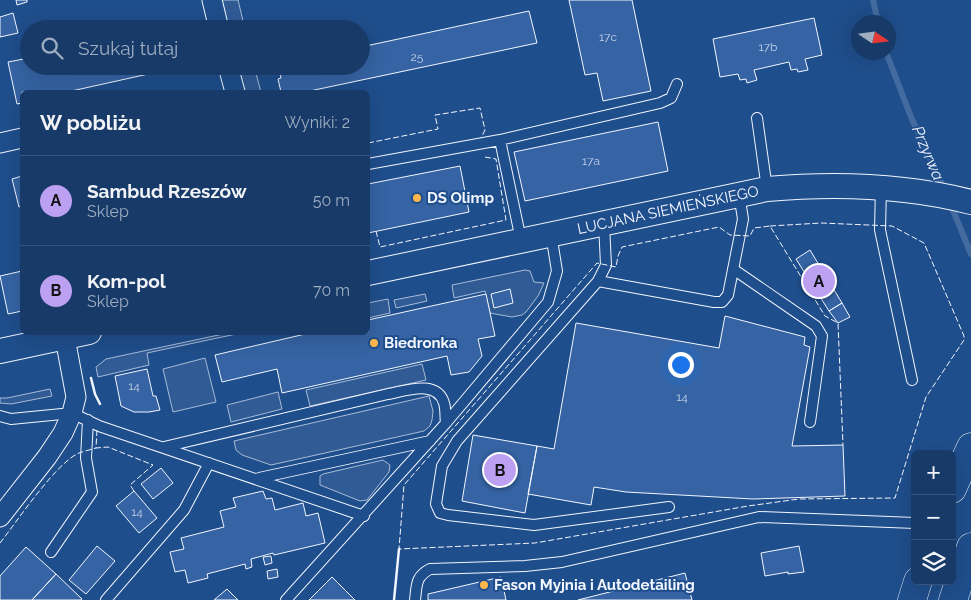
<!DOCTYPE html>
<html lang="pl">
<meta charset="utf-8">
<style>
body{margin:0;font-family:Raleway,sans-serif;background:#20416f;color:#f1f3f6}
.controls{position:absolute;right:15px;bottom:15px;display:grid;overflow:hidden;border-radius:8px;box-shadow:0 5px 20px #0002}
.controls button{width:45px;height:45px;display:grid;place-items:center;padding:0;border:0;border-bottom:1px solid #36547d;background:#173a69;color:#f1f3f6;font:25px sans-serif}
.compass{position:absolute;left:851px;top:15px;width:45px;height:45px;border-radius:50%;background:#173a69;box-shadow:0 5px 20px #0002;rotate:103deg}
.you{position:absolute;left:680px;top:364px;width:18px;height:18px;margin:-12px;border:4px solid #fff;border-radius:50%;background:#1a73e8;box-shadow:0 0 0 8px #1a73e833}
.badge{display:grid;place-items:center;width:32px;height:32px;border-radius:50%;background:#bca0f2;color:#111;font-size:16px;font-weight:700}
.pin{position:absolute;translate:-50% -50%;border:2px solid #fff;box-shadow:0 1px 5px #0006}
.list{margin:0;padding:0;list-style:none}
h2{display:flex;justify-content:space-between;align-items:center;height:65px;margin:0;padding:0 20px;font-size:21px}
h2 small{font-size:16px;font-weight:400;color:#9eadc0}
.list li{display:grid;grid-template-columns:32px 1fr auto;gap:15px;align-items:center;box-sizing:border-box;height:90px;padding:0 20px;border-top:1px solid #36547d}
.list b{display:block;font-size:19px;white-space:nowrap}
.list p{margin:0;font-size:16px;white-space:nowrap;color:#9eadc0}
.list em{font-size:16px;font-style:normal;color:#9eadc0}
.icon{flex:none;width:28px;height:28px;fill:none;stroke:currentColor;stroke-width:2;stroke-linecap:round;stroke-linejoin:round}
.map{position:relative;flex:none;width:971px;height:600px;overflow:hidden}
.search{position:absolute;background:#173a69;box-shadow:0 5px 20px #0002;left:20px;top:20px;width:350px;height:55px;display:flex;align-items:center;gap:12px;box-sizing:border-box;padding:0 18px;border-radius:28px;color:#9eadc0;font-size:19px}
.panel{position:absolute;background:#173a69;box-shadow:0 5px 20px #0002;left:20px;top:90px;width:350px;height:245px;border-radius:8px}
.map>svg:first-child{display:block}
.built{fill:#305b95;stroke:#a8bbd7}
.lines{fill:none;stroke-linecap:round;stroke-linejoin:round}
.stream{stroke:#446ba0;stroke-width:6}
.building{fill:#3563a3;stroke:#f2f6ff}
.service-casing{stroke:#f2f6ff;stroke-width:12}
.minor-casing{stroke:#f2f6ff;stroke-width:21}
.tertiary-casing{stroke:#f2f6ff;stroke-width:26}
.secondary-casing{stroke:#f2f6ff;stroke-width:29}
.service{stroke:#1f4e8c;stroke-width:10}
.minor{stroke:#1f4e8c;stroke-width:19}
.tertiary{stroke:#1f4e8c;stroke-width:24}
.secondary{stroke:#1f4e8c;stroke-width:28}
.fence{stroke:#f2f6ff;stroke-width:1;stroke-dasharray:6 2.5;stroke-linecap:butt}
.wall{stroke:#f2f6ff;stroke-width:2.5}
.poi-dot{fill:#ffb74d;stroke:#1f4e8c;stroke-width:2}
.labels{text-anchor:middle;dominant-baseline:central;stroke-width:4;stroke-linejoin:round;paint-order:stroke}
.number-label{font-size:12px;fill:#c3d1e8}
.poi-label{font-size:15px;font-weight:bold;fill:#f2f6ff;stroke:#1f4e8c;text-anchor:start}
.street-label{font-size:15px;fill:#f2f6ff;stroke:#1f4e8c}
.water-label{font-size:16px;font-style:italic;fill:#f2f6ff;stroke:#1f4e8c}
</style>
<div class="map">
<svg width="971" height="600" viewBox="0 0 971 600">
<rect width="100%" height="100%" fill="#1f4e8c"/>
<path class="built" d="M222 0H238L245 29H229Z
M238 66H254L261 92H245Z
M525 270 530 271 534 282 544 283 538 296 526 312 522 315 512 317 490 313 485 291 454 298 452 285Z
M425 294 427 301 396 308 394 300Z
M388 299 390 313 368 318V303Z
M228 333H241L147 353 149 365 98 377 96 367 106 359Z
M205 358 216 402 173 412 163 369Z
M422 364 426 380 310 406 306 390Z
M50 389 52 396 11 404 0 403V398H7Z
M278 392 282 409 231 422 227 405Z
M429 396 433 411 432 420 430 426 424 431 271 465 242 455 236 450 234 441Z
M383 460 390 465 389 472 367 500 360 501 320 485V476L323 474Z"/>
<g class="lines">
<path class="stream" d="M873 0 878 22
M886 52 911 117 944 189
M950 203 971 254"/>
</g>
<path class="building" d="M16 0H27V2L17 5Z
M569 0H632L651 91 603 101 597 73 585 75Z
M529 11 537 43 305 92H281L278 79 281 78 278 66H361V47Z
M13 13 18 33 0 37V17Z
M814 18 822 55 805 59 808 70 798 72 797 69 791 70 789 62 754 70 757 80 747 83 746 79 740 80 738 74 720 77 713 39Z
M29 58V66L180 67 67 92H22V103L17 104 8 62Z
M658 122 668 171 525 201 514 152Z
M460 166 469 212 368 233V184Z
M22 176V206L19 207 12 179Z
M810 250 842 303 829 311 796 259Z
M22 271V311L8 314 0 276Z
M510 289 513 303 494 308 491 294Z
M486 294 495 336 478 339 482 356 469 372 451 375 447 356 282 393 277 369 222 382 215 355 314 332H368V320Z
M842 303 850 317 838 323 829 311Z
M725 316 805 337 804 345 810 347 792 446 843 445 845 496 753 499 626 492 594 487 591 505 528 494 537 446 554 449 576 323 719 348Z
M147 369 153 396H156L160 410 149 412H134L121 406 115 376Z
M473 435 537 446 525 513 462 501Z
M161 468 173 483 153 499 141 484Z
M134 491 157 518 139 533 116 506Z
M263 491 266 499 272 498 275 510 303 503 306 516 318 513 325 543 274 555 273 553 251 559 252 567 246 569 245 564 207 574 208 578 188 583 185 570 175 572 170 552 184 549 181 538 224 527 220 511 236 507 233 498Z
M97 546 115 561 86 594 69 580Z
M799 546 804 572 788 574V572L765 576 761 553Z
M26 547 56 574 32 600H0V576Z
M271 556 272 563 265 565 263 557Z
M277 569 278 577 268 579 267 571Z
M685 573 692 600H578Z
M56 574 82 599 81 600H32Z
M332 577 355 600H309Z
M501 577 506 600H428V594Z
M227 589 238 600H214Z"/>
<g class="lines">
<defs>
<path id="service" d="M757 118 767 189
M500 140 521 240
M368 164 500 140 660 103 671 98 677 84
M881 187 880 230 912 380
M604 224 606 265 598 281 457 441 442 466 436 504 440 513 448 515 534 525 669 507
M733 269 816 326 822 336 810 422
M598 281 714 302H722L728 295 743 219 739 194
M0 416 11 419 72 413 99 426 364 516
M164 447 388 394C405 391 437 379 444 403 446 409 445 417 446 423
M259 478 430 441
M51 552 92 492 86 458 88 420
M106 600 184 510 209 463
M286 600 446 423 548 302 557 271 551 234
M415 600C417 585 415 577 430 569L525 566 562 562 759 517 915 523"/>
<path id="minor" d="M212 0 219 29
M228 66 235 92
M0 143 22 138
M0 517 47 457 63 433 72 413 76 397 65 338"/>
<path id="tertiary" d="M368 273 767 189C836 183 904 185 971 202
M0 351 89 332"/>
<path id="secondary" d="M952 489 971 447
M912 600 918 581
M953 600 971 547"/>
</defs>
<use href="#service" class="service-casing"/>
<use href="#minor" class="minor-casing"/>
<use href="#tertiary" class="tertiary-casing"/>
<use href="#secondary" class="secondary-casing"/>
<use href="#service" class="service"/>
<use href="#minor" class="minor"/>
<use href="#tertiary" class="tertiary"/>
<use href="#secondary" class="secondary"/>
<path class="fence" d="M368 143 438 129 435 115 480 108 485 130 481 138
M770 226 821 223 892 226 924 243 964 336V340L926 397 895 498 799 499 748 506 535 543 399 549 404 485 597 263 616 267 618 256 622 247 719 227 730 235 750 236 754 228 770 226 825 316 838 323 843 445
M376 231 380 247 506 220 496 159 485 157
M97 430 96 448 108 447 153 465 130 485 134 491
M0 543C18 520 54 466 77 454 83 451 90 450 96 448"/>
<path class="wall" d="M91 378 95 394 100 404
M394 600 399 549"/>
</g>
<g class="poi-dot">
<circle cx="417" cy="198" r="5"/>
<circle cx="374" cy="343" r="5"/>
<circle cx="484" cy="585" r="5"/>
</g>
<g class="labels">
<g class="number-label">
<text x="608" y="37">17c</text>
<text x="768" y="47">17b</text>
<text x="417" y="57">25</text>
<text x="591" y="161">17a</text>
<text x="134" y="386">14</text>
<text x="682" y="397">14</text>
<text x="137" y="512">14</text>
</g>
<g class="poi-label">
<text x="427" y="198">DS Olimp</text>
<text x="384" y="343">Biedronka</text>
<text x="494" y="585">Fason Myjnia i Autodetailing</text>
</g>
<g class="street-label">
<text transform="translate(668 210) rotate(-12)">LUCJANA SIEMIEŃSKIEGO</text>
</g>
<g class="water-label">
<text transform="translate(928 153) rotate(67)">Przyrwa</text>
</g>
</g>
</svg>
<div class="controls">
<button>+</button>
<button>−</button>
<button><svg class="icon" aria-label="layers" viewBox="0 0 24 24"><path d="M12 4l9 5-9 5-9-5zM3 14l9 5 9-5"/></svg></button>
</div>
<svg class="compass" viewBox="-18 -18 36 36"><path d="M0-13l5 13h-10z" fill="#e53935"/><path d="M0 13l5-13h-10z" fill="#9eadc0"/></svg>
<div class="you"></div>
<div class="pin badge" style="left:819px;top:281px">A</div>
<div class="pin badge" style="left:500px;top:470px">B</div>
<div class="search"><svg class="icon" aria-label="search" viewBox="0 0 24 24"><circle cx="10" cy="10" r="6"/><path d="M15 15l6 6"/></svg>Szukaj tutaj</div>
<section class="panel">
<h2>W pobliżu<small>Wyniki: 2</small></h2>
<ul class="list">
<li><span class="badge">A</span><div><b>Sambud Rzeszów</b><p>Sklep</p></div><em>50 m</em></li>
<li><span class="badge">B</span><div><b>Kom-pol</b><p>Sklep</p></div><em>70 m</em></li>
</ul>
</section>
</div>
